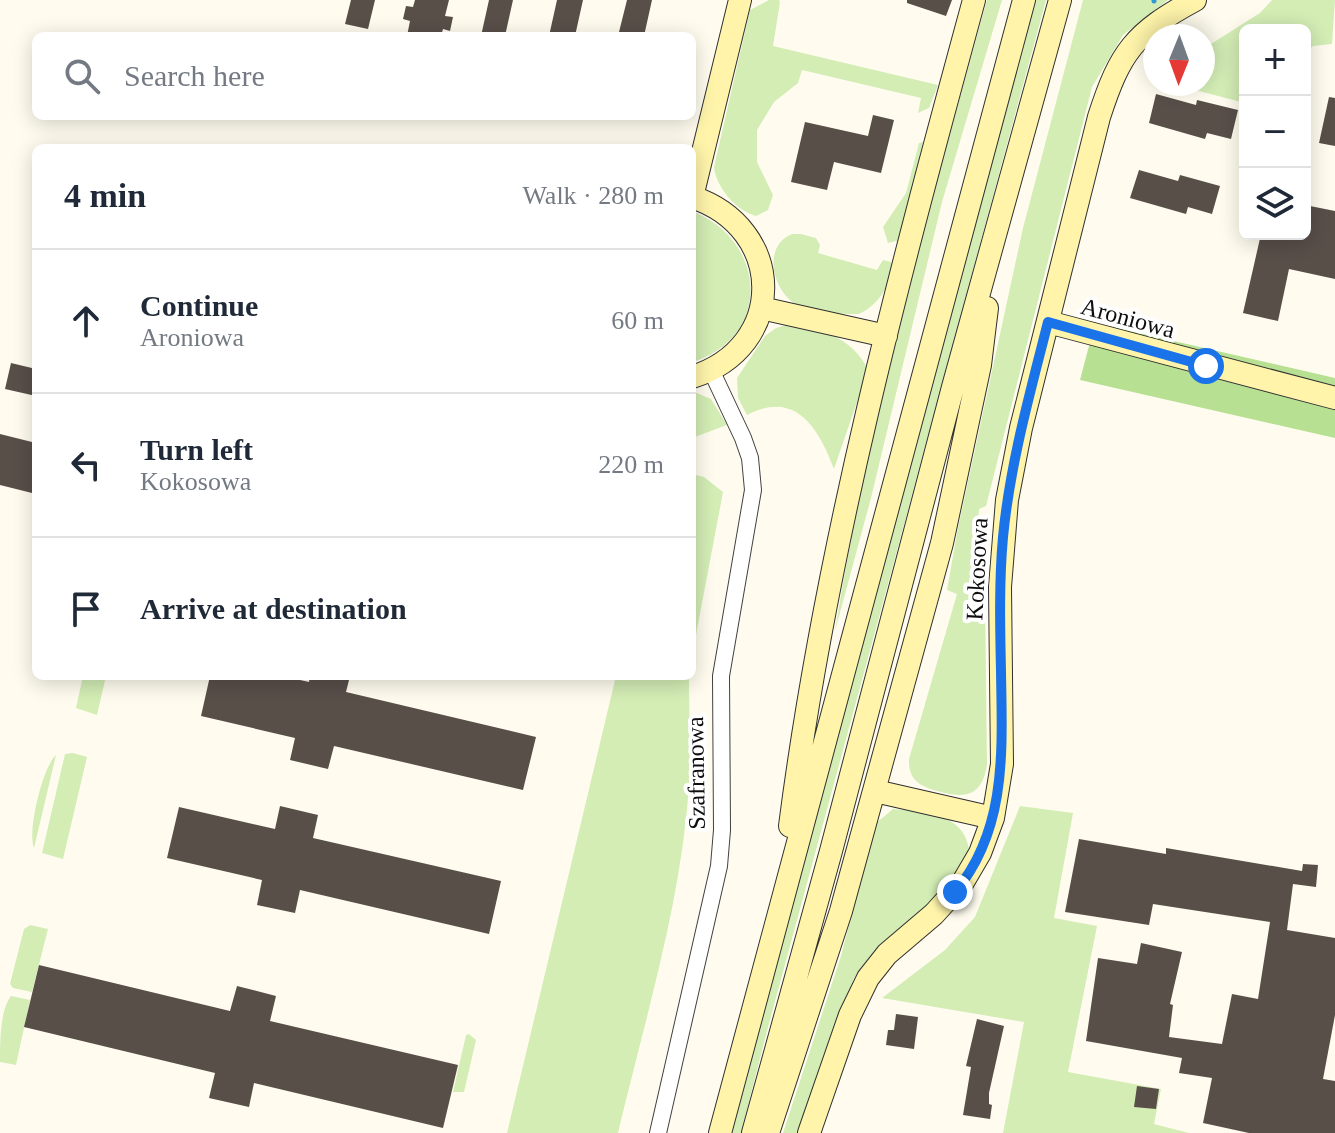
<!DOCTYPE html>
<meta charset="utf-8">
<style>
body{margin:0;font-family:Georgia,serif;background:#f2f2f3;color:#1f2937}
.controls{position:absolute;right:24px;top:24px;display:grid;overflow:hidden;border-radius:12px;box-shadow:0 4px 20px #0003}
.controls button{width:72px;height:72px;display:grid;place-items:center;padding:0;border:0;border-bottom:2px solid #e0e1e3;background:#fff;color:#1f2937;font:40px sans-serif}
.compass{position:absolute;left:1143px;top:24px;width:72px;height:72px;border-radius:50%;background:#fff;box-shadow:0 4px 20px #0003;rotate:181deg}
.stop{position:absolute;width:24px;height:24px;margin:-18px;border:6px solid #1a73e8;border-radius:50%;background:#fff}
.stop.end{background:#1a73e8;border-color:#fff;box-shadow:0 2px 8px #0008}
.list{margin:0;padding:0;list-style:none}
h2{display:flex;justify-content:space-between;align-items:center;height:104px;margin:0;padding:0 32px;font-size:34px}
h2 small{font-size:26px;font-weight:400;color:#747a83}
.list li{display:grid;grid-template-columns:52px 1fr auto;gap:24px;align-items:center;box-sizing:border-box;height:144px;padding:0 32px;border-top:2px solid #e0e1e3}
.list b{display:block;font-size:30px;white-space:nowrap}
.list p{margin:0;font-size:26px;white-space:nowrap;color:#747a83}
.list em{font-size:26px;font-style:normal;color:#747a83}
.icon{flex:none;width:44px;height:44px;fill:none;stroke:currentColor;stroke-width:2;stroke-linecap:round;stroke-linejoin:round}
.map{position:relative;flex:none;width:1335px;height:1133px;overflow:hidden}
.search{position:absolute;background:#fff;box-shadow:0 4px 20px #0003;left:32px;top:32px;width:664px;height:88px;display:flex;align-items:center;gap:20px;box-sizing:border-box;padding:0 28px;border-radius:12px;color:#747a83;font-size:30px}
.panel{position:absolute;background:#fff;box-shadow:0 4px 20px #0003;left:32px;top:144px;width:664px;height:536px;border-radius:12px}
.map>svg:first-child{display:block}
.green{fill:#d3edb5}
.forest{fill:#b7e093}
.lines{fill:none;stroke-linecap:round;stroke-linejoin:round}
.stream{stroke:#2f99d9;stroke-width:5}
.building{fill:#584f49}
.street-casing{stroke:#414141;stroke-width:18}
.secondary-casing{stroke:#303030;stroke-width:24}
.street{stroke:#fff;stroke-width:16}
.secondary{stroke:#fff4aa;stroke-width:22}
.route{stroke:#1a73e8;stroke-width:10}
.labels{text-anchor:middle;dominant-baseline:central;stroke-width:8;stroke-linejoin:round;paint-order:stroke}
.street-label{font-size:24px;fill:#0e0e0e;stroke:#fff}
</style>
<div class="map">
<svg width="1335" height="1133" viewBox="0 0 1335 1133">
<rect width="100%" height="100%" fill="#fffcef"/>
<path class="green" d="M769 0H779L780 2 773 46 938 85 929 108 918 113 921 98 802 70 798 83 774 102 757 130V162L773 195 768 210 756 216C736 211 716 187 714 167L750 10Z
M987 0H1002L942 202 871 498 835 631C869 417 929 208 987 0Z
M1035 0H1046L767 1031 741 1133H731Z
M1083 0H1168L1123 35 1092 87 986 506 979 509 975 562 981 575 985 596 987 765C982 795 967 799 941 792 921 787 908 781 909 759L957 594 947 590 958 528 1023 228Z
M1272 0H1335L1332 44 1313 46 1305 53V30H1245V103L1172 84H1203V49L1260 13Z
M923 142 900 240 888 243 883 227 906 193 919 143Z
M692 211C768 241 772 338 692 362Z
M792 234H801L816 238 820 245 818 253 877 270 883 260 891 262C895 281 877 307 859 314 840 314 815 314 797 305 772 291 762 246 792 234Z
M786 325C819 325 855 340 868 370L834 469C819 429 796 389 747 415L738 398 737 378 765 336 776 328Z
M692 391 711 399 727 425 692 438Z
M692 474 704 477 723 492 692 656Z
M83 676H106L97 715 76 708Z
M616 676H689C689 712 691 750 689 786 681 903 645 1019 618 1133H507Z
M73 753 87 757 63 859 42 853 65 754Z
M56 755 34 848C27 831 43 766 56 755Z
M1020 806 1073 813 1054 918 1097 926 1068 1072 1161 1089 1154 1124 1189 1133H1003L1024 1022 882 998 945 950 975 917Z
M893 809C923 812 963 812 969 849 948 904 888 931 854 978L799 1133H783L841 956 875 824Z
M30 925 48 929 32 992 13 988 10 984 24 929Z
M11 996 30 1000 16 1065 0 1062C0 1042 0 1010 11 996Z
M469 1034 476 1040 464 1092H453L466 1035Z"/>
<path class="forest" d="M1095 323 1335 378V438L1080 380Z"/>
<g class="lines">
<path class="stream" d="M1154 0V1"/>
</g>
<path class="building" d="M351 0H375L368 29 345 24Z
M415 0H449L445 16 453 17 450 31 443 29 441 36H407L410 21 403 19 406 6 413 7Z
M489 0H513L505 36H481Z
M557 0H583L575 36H549Z
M627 0H652L644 36H618Z
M907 0H952L946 16 907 3Z
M1156 94 1196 105 1197 100 1238 110 1231 139 1207 133 1205 139 1149 123Z
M1329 97 1335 98V146L1319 143Z
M873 115 894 120 881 173 834 162 827 190 791 182 805 122 868 136Z
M1139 170 1178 181 1180 175 1220 186 1212 214 1188 207 1186 214 1130 198Z
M1305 205 1335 211V279L1289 269 1278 321 1243 313 1261 234H1305Z
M11 363 36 369V396L5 389Z
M0 434 36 443V494L0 485Z
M210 676H282L309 682 310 676H350L346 692 536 737 523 790 334 746 328 769 290 760 295 738 201 716Z
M280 806 318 815 313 838 501 881 489 934 300 890 295 913 257 905 262 880 167 858 179 807 275 829Z
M1079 839 1166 854V848L1302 871 1303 864 1318 865 1316 887 1293 884 1287 930 1335 938V1015L1323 1079 1335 1081V1133H1249L1203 1123 1212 1078 1179 1073 1182 1058 1086 1041 1098 958 1137 964 1141 943 1182 952 1170 1004 1173 1005 1169 1037 1222 1044 1232 994 1258 999 1270 922 1153 904 1149 925 1065 912Z
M39 965 230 1011 237 986 276 996 270 1021 458 1065 443 1128 254 1083 249 1107 209 1098 215 1073 24 1027Z
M896 1014 918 1017 914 1049 886 1045 888 1030H894Z
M977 1019 1004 1026 989 1093V1104L992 1105 990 1119 963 1115 971 1067 966 1066Z
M1137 1086 1159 1089 1156 1109 1134 1107Z"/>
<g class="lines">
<defs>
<path id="street" d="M658 1133 719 866 722 830 721 676 753 490 750 458 743 438 711 370"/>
<path id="secondary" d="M692 197C786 228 788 347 692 377
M692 197 740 0
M761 308 886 336
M1048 322 1335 398
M875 791 993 818
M790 826C826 546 900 272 974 0
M720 1133 1024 0
M753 1133 831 851 953 387 1060 0
M768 1133 841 911 942 543 980 365 987 308
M809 1133 850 1015 868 978 887 954 934 914 963 882 980 853 993 818 1002 764 1000 587 1007 500 1021 428 1099 117C1120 52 1134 33 1195 0"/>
</defs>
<use href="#street" class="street-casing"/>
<use href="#secondary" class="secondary-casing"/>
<use href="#street" class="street"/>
<use href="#secondary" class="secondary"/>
</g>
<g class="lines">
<path class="route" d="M955 892C1008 829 1002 748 1001 671 1000 626 999 581 1003 537 1010 464 1030 393 1048 322L1206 366"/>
</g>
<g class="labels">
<g class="street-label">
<text transform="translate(1128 318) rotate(15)">Aroniowa</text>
<text transform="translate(977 569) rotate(-87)">Kokosowa</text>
<text transform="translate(696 773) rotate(-91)">Szafranowa</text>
</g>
</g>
</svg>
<div class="controls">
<button>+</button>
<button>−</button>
<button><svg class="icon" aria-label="layers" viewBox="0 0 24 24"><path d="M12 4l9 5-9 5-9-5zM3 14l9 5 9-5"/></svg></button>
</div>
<svg class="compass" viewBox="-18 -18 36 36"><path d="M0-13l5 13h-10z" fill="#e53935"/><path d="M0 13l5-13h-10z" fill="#747a83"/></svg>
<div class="stop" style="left:1206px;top:366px"></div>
<div class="stop end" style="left:955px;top:892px"></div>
<div class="search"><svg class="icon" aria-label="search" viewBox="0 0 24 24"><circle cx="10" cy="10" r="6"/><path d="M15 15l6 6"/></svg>Search here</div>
<section class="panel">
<h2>4 min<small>Walk · 280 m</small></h2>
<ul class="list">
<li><svg class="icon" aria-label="ahead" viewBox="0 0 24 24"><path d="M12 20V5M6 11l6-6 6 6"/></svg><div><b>Continue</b><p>Aroniowa</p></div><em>60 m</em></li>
<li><svg class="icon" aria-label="left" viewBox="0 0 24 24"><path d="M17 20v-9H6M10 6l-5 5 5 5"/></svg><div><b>Turn left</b><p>Kokosowa</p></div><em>220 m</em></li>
<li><svg class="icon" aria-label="arrive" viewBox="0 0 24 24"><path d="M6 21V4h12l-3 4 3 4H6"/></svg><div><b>Arrive at destination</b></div></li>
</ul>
</section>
</div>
